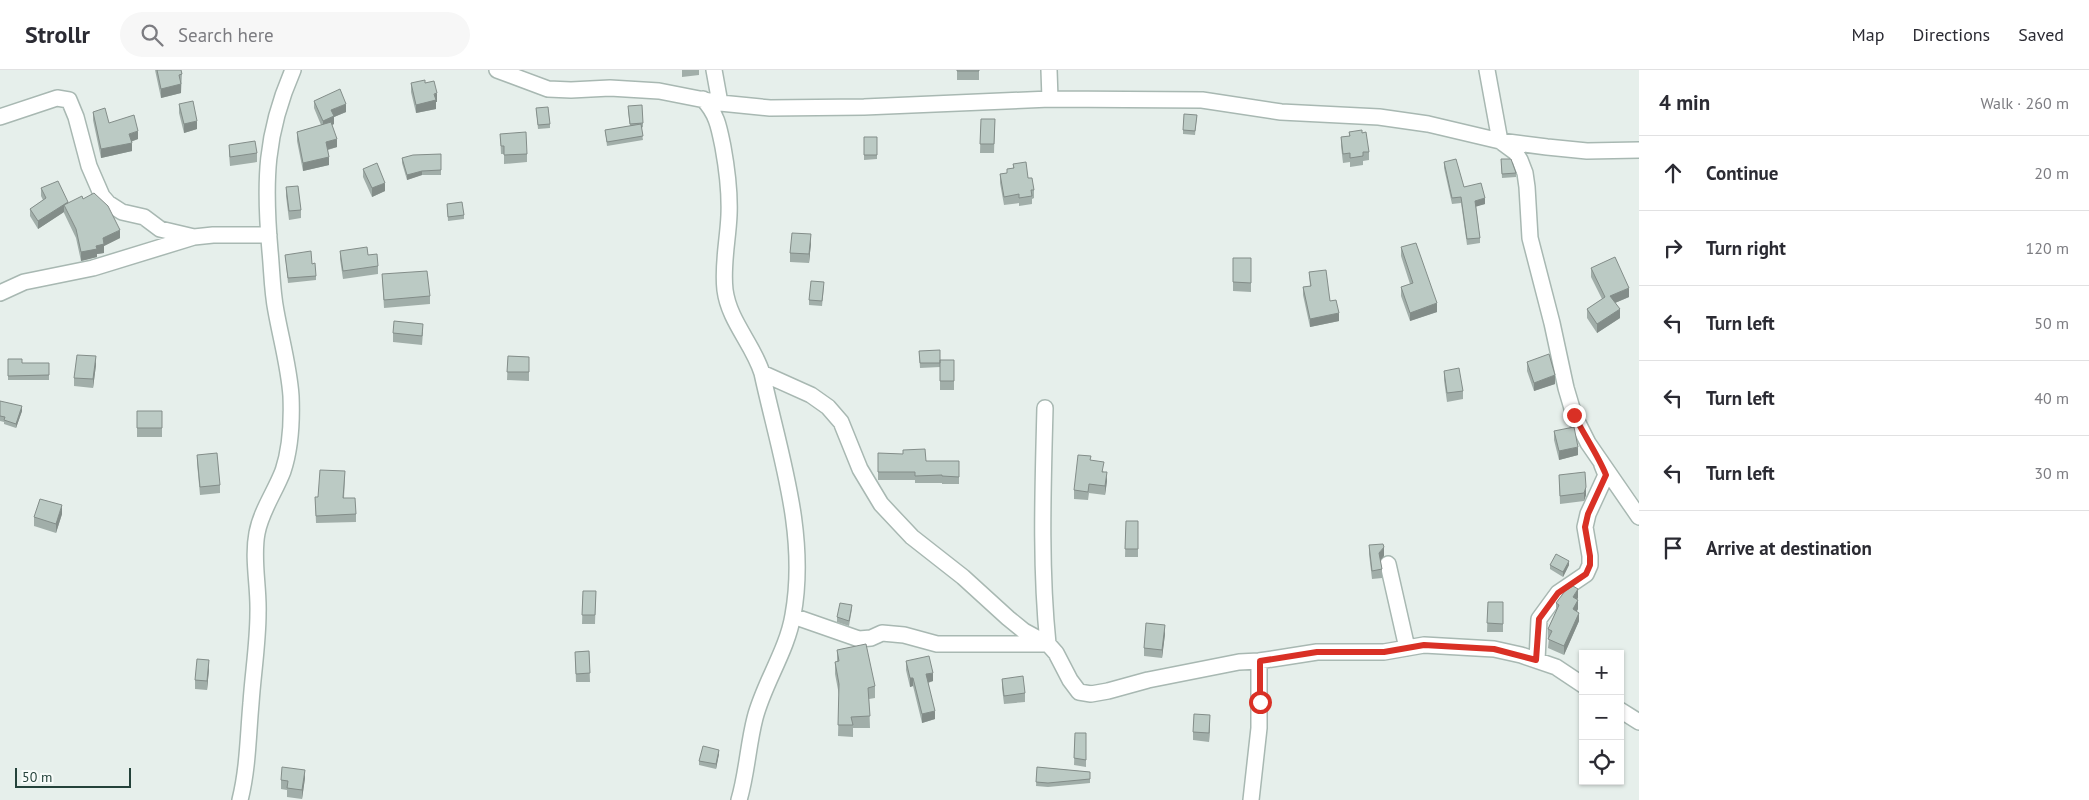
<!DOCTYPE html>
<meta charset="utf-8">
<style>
body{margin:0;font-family:"PT Sans",sans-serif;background:#f7f7f7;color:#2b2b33}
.controls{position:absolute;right:15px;bottom:15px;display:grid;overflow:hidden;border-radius:0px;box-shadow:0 1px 4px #0004}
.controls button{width:45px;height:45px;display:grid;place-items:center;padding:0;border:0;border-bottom:1px solid #e1e1e2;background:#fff;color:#2b2b33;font:25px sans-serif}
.scale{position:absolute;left:15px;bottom:12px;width:116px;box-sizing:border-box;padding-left:5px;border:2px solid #24423a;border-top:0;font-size:14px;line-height:18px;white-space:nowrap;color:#24423a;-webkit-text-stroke:4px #f7fbf9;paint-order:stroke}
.stop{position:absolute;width:15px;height:15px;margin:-11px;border:4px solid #d93025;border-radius:50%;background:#fff}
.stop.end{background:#d93025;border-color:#fff;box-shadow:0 1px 5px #0008}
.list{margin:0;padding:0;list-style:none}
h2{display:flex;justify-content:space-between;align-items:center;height:65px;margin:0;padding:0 20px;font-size:21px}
h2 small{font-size:16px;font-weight:400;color:#7c7c81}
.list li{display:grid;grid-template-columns:32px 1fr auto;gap:15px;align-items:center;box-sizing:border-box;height:75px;padding:0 20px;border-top:1px solid #e1e1e2}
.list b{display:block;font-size:19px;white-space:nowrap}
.list em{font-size:16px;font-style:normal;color:#7c7c81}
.icon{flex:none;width:28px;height:28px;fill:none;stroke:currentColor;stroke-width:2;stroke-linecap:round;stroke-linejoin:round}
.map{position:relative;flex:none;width:1639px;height:730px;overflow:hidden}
header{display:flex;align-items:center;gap:30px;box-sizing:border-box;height:70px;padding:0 25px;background:#fff;border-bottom:1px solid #e1e1e2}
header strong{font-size:24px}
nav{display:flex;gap:28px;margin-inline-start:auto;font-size:18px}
.search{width:350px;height:45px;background:#f7f7f7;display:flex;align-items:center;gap:12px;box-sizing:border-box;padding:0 18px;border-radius:28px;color:#7c7c81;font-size:19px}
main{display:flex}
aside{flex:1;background:#fff}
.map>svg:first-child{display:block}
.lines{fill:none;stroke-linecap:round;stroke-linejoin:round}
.minor-casing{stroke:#a8b8b2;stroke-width:18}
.minor{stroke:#fff;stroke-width:15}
.wall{fill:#a1aea9}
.shaded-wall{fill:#838d89}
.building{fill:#bbcac4;stroke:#838d89}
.route{stroke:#d93025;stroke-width:6}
</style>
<header>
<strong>Strollr</strong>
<div class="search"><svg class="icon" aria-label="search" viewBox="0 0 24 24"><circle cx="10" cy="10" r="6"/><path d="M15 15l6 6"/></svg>Search here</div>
<nav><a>Map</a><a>Directions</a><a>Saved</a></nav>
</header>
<main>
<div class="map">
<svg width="1639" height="730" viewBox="0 0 1639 730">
<rect width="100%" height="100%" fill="#e6efeb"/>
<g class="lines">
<defs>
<path id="minor" d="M497 0 548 19 571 20 610 18 659 21 720 33 770 38 864 37 1050 29 1202 30 1281 42 1379 47 1428 54 1500 71 1547 77 1587 81 1639 80
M714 0 720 33
M1049 0 1050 29
M1487 0 1500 71 1515 82 1520 90 1525 103 1527 117 1530 168 1552 253 1566 318 1574 345 1588 373 1639 447
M703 29C717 44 719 57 723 77 727 99 730 121 729 145 728 170 722 195 725 220 729 251 753 274 762 303 779 382 808 463 793 545 787 581 764 613 755 648 748 675 747 703 739 730
M0 47 57 28 69 30 76 47 89 96 102 126 108 133 122 142 144 147 160 159 194 167
M0 223 24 212 93 198 194 167 213 165H269
M762 303 811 325 828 337 841 352 860 399 881 434 912 467 963 507 1008 548 1024 561 1048 574 1056 583 1070 610 1079 622 1091 624 1108 621 1148 610 1239 592 1259 591 1317 582H1384L1424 575 1494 579 1521 585 1556 597 1583 615
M1388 494 1407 578
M793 546 859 569 871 568 882 563 904 565 937 574H1048C1040 496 1043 416 1045 338
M1537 590 1539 549 1558 523 1586 504 1590 495V486L1585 457 1588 444 1606 405 1602 395
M1620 640 1639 652
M240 730C248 698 248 666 251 633 253 603 258 573 258 543 259 517 252 489 257 463 261 441 275 422 283 401 291 377 292 351 291 326 289 297 281 269 276 241 272 221 272 201 270 181 264 112 265 64 293 0
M1251 730 1259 658V591"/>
</defs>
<use href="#minor" class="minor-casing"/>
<use href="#minor" class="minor"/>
</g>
<path class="wall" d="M155 0H181L182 4 181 23 161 28Z
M682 0H699V5L682 7Z
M957 0H979V10H957Z
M411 13H425L437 32H436V39L416 43 411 22Z
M314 31 346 42 334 47V54L332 55 337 77 328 80 329 95 303 101 297 71V62L321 55 314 38Z
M179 34 197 59 184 63 179 43Z
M536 38 550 54V58L538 59Z
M628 41 643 53V57L641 58 643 70 607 76 605 60 630 56Z
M93 42 109 53 138 69 131 72 132 81 101 88 93 50Z
M1197 45 1195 65 1183 64V60Z
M981 49H995L994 83H980Z
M1349 62 1362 63 1369 82V90L1363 91V95L1350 97V92L1343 93 1341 76V67L1349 66Z
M500 64 527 84V92L504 94V84H501Z
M864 67H877V89L864 90Z
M229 75 257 83V92L230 96 229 84Z
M441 84V105H422L407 110 402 93V88Z
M1501 89 1516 103V107L1502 108Z
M1444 92 1464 117 1485 134 1476 136 1480 168V173L1467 175 1461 133 1452 134 1444 98Z
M1013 94 1028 108 1034 120V128L1032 129V134L1019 136V133L1004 135 1000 113V104L1007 103V99L1013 98Z
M363 99 385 121 372 127 363 107Z
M286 117 301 140V148L289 150 286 126Z
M41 118 68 133 83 129 120 168 104 176V183L97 184V187L81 191 76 168 64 143V142L38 159 30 146V139L43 130 41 126Z
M447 134 464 145V149L448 151Z
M811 173 809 193 790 192V183Z
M1401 177 1437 242 1410 251 1401 226V217L1410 214 1401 186Z
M340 181 368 185 378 196V204L343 209 340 189Z
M285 185 316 206V210L288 213Z
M1233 188H1251V222L1233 221Z
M1591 198 1629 227 1615 233 1620 248 1597 263 1587 248V239L1602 229 1591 207Z
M1309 202 1330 231 1339 251 1310 257 1303 225V217L1310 216Z
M382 204 430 226V234L384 238Z
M824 216 822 236 809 235V230Z
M423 262 422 275 393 272V263Z
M919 281 940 290H954V320H940V297L920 298Z
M508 286 529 287V311L507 310Z
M8 289 22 293H49V310H8Z
M1527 292 1555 314 1534 321 1527 301Z
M96 295 93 318 74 316V308Z
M1444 301 1463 321V329L1447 332 1444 310Z
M0 331 22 341 16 358 4 354V352L0 351Z
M137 341H162V367H137Z
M1554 361 1578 385 1559 390 1554 370Z
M878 383 926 391H959V414H942V413H915V410H878Z
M197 385 220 415V423L200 425 197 393Z
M1091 390 1104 402 1107 411 1105 425 1089 423 1088 430 1074 429V420Z
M1559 405 1586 425 1584 431 1560 434Z
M345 409 344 428 356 444V452L316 453 315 427H318Z
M62 444 56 463 34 456V447Z
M1126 451H1138V487H1125Z
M1369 475 1384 486 1380 490 1382 499V508L1372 509 1369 484Z
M1550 495H1569L1563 507 1550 499Z
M583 521H596L595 554H582Z
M1578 528 1577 529 1578 539 1577 541 1579 551 1564 585 1548 578 1549 568H1548V559L1556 541V533Z
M1488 532H1503V562H1487Z
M852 539 849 556 837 552V547Z
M1165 564 1162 588 1144 586V578Z
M837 580 875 616V628L869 629 870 658H853V667L838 666 839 625 835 604V592H837Z
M589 581 590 612H576L575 582Z
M906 591 933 611 928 613 935 649 922 653 913 616 910 617 906 600Z
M209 599 207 620 195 619V610Z
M1002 609 1025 623V632L1004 634 1002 618Z
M1210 654 1209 672 1193 670V662Z
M1075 663H1086V697L1074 695Z
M719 684 716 699 699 695V691Z
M1037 697 1090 702V713L1048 717 1036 716Z
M305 708 302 729 287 727V720L281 719V710Z"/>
<path class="shaded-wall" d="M181 14V23L161 28V19Z
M437 23V32H436V39L416 43V35Z
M346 34V42L334 47V54L323 59V51L331 40Z
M197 51V59L184 63V54Z
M138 61V69L129 72V64Z
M337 69V77L326 80V72Z
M132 73V81L101 88V79Z
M329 87V95L303 101V93Z
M422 101V105L407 110V105Z
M385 113V121L372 127V118Z
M1485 128V134L1475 137V131Z
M68 132V139L64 135V142L38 159V151Z
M120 160V168L104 176V183L97 184V187L81 191V182L96 176 103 168Z
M811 164V173L809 193V184Z
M1629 218V227L1610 235V226Z
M1437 233V242L1410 251V243Z
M1620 239V248L1597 263V254Z
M1339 243V251L1310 257V249Z
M96 286V295L93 318V309Z
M1555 305V314L1534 321V313Z
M22 336V341L16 358V354Z
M1578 377V385L1559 390V381Z
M1107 402V411L1105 425V416Z
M1586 417V425L1584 431V423Z
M62 435V444L56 463V454Z
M1384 477V486L1379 492V483Z
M1569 491V495L1563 507V502Z
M1578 519V528L1573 536V527Z
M1578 530V539L1573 548V539Z
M1579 543V551L1564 585V576Z
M1165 555V564L1162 588V580Z
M209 590V599L207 620V611Z
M933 603V611L926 613V604Z
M910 608H913V616L910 617Z
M935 641V649L922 653V644Z
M1210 645V654L1209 672V663Z
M719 680V684L716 699V694Z
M305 700V708L302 729V720Z"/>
<path class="building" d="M157 0H181L182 4 179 5 181 14 161 19Z
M957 0H979V1H957Z
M425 10V13L434 11 437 23 434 24 436 30 416 35 411 13Z
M340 19 346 34 331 40 334 46 323 51 314 31Z
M193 31 197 51 184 54 179 34Z
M642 35 643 53 630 54 628 36Z
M548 37 550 54 538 55 536 38Z
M105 38 109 53 134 45 138 61 129 64 132 73 101 79 93 42Z
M1184 44 1197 45 1195 61 1183 60Z
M981 49H995L994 74H980Z
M331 52 337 69 326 72 329 87 303 93 297 62Z
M641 54 643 66 607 72 605 60Z
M1362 60V63L1366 62 1369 82H1363V86L1350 88V83L1343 84 1341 67 1350 66 1349 62Z
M526 62 527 84 504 85V76H501L500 64Z
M864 67H877V85H864Z
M255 71 257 83 230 87 229 75Z
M441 84V100L422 101 407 105 402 88 413 85Z
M1456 89 1464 117 1481 113 1485 128 1475 131 1480 168 1467 169 1461 127 1452 128 1444 92Z
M1501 89H1511L1516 103 1502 104Z
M1026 92 1028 108H1032L1034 120H1031L1032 126 1019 128V124L1004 127 1000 104 1007 103V99L1014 98 1013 94Z
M377 93 385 113 372 118 363 99Z
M58 111 68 132 38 151 30 139 46 128 41 118Z
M298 116 301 140 289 141 286 117Z
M94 123 108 136 120 160 103 168 104 174 96 176 97 179 81 182 76 159 64 135 82 126 83 129Z
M462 132 464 145 448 147 447 134Z
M792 163 811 164 809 184 790 183Z
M1416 173 1437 233 1410 243 1401 217 1413 213 1401 177Z
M367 177 368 185 377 184 378 196 343 201 340 181Z
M311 181 312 194 315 193 316 206 288 208 285 185Z
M1615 187 1629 218 1610 226 1620 239 1597 254 1587 239 1605 227 1591 198Z
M1233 188H1251V213L1233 212Z
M1326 200 1330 231 1336 230 1339 243 1310 249 1303 217 1311 216 1309 202Z
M427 201 430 226 384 230 382 204Z
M811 211 824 212 822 231 809 230Z
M394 251 423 254 422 266 393 263Z
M940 280V293H920L919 281Z
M1549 284 1555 305 1534 313 1527 292Z
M77 285 96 286 93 309 74 308Z
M508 286 529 287V302H507Z
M8 289H22V293H49V305L8 306Z
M940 290H954V311H940Z
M1459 298 1463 321 1447 323 1444 301Z
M0 331 22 336 16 354 4 350 5 347 0 346Z
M137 341H162V358H137Z
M1574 357 1578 377 1559 381 1554 361Z
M925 379 926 391H959V407L942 406V405L915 406V402H878V383L903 384V380Z
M217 383 220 415 200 417 197 385Z
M1078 385 1091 386 1090 390 1104 392 1102 402H1107L1105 416 1089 414 1088 422 1074 420Z
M320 400 345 401 343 428H355L356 444 316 446 315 427H318Z
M1585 402 1586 417 1584 423 1560 426 1559 405Z
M40 429 62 435 56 454 34 447Z
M1126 451H1138V479H1125Z
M1383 474 1384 477 1379 483 1382 499 1372 501 1369 475Z
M1556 484 1569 491 1563 502 1550 495Z
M1573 516 1578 519 1573 527 1578 530 1573 539 1579 543 1564 576 1548 569 1552 561 1548 559 1559 535 1556 533 1565 521Z
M583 521H596L595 545H582Z
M1488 532H1503V554L1487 553Z
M840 533 852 535 849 551 837 547Z
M1146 553 1165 555 1162 580 1144 578Z
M866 574 875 616 868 618 870 646 851 647 853 655H838L839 614 835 592 839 591 837 580Z
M589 581 590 603 576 604 575 582Z
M929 586 933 603 926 604 935 641 922 644 913 608H910L906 591Z
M197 589 209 590 207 611 195 610Z
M1023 606 1025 623 1004 626 1002 609Z
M1194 644 1210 645 1209 663 1193 662Z
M1075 663H1086V690L1074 688Z
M703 676 719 680 716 694 699 691Z
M282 697 305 700 302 720 287 718 288 711 281 710Z
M1037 697 1090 702V709L1048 713 1036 712Z"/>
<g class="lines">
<path class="route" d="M1260 632V591L1317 582H1384L1424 575 1494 579 1536 590 1539 549 1558 523 1586 504 1590 495V486L1585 457 1588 444 1606 405C1598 385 1584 365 1574 345"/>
</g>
</svg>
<div class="controls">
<button>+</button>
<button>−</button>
<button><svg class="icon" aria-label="locate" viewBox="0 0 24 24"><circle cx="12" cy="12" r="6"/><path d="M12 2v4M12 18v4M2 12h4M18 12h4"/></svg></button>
</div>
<div class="scale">50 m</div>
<div class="stop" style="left:1260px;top:632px"></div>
<div class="stop end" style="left:1574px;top:345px"></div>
</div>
<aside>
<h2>4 min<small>Walk · 260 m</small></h2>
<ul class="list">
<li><svg class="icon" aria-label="ahead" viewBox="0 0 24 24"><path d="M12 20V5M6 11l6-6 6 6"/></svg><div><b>Continue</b></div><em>20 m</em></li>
<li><svg class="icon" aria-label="right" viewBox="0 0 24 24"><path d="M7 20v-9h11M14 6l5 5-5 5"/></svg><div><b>Turn right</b></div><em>120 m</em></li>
<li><svg class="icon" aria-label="left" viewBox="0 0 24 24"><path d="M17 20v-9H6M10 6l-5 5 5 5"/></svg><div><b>Turn left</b></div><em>50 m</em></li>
<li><svg class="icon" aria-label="left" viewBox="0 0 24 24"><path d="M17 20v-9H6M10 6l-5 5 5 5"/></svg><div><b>Turn left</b></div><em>40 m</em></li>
<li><svg class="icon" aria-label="left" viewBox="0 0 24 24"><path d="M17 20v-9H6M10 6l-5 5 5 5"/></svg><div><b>Turn left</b></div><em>30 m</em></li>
<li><svg class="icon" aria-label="arrive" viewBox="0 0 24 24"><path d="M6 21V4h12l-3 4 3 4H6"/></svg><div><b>Arrive at destination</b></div></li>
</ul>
</aside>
</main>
